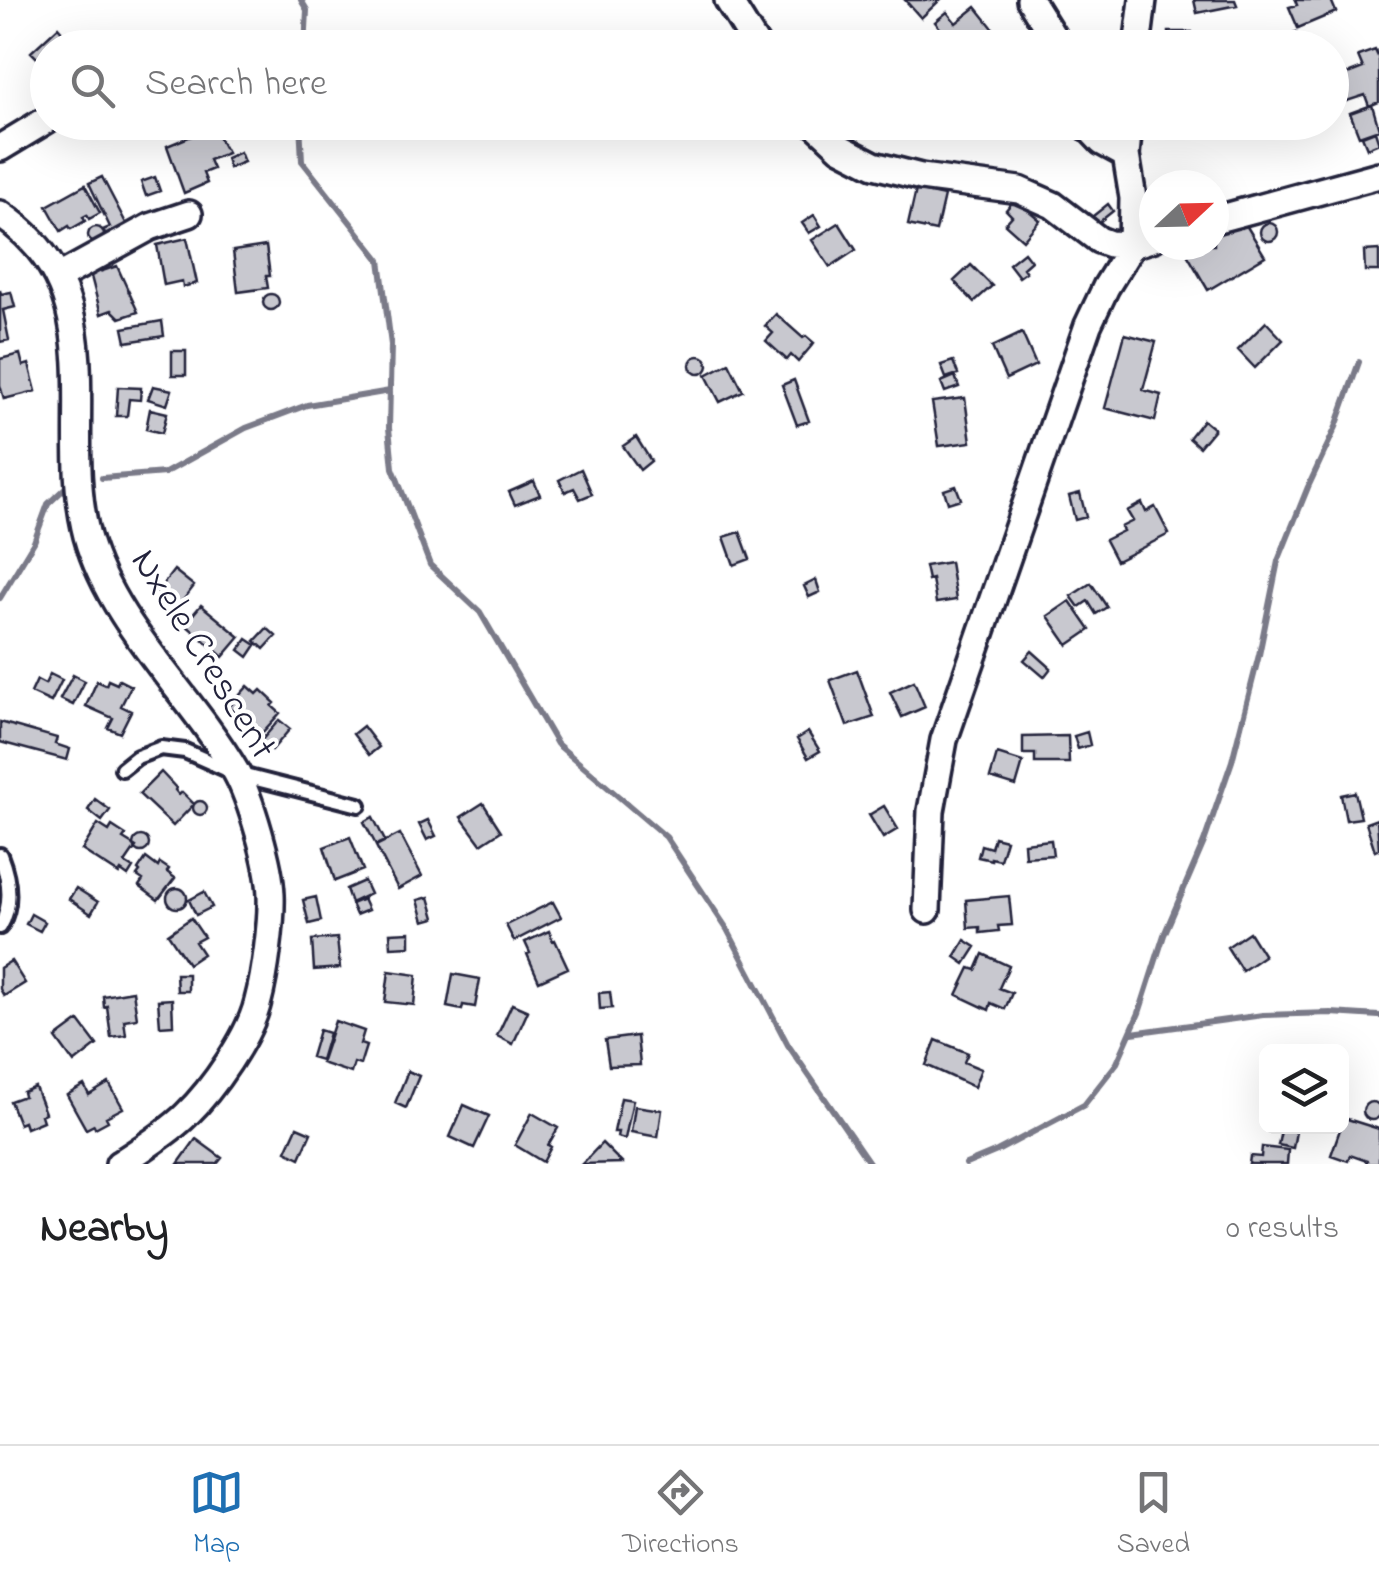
<!DOCTYPE html>
<style>
body{margin:0;font-family:"Indie Flower",sans-serif;background:#f2f2f2;color:#202124}
.controls{position:absolute;right:30px;bottom:30px;display:grid;overflow:hidden;border-radius:15px;box-shadow:0 10px 40px #0002}
.controls button{width:90px;height:90px;display:grid;place-items:center;padding:0;border:0;border-bottom:2px solid #e0e0e0;background:#fff;color:#202124;font:50px sans-serif}
.compass{position:absolute;left:1139px;top:170px;width:90px;height:90px;border-radius:50%;background:#fff;box-shadow:0 10px 40px #0002;rotate:68deg}
.list{margin:0;padding:0;list-style:none}
h2{display:flex;justify-content:space-between;align-items:center;height:130px;margin:0;padding:0 40px;font-size:42px}
h2 small{font-size:32px;font-weight:400;color:#757577}
.icon{flex:none;width:55px;height:55px;fill:none;stroke:currentColor;stroke-width:2;stroke-linecap:round;stroke-linejoin:round}
.map{position:relative;flex:none;width:1379px;height:1164px;overflow:hidden}
.search{position:absolute;background:#fff;box-shadow:0 10px 40px #0002;left:30px;right:30px;top:30px;height:110px;display:flex;align-items:center;gap:25px;box-sizing:border-box;padding:0 35px;border-radius:55px;color:#757577;font-size:38px}
.sheet{height:280px;background:#fff}
nav{display:flex;justify-content:space-around;align-items:center;box-sizing:border-box;height:140px;border-top:2px solid #e0e0e0;background:#fff;font-size:28px;color:#757577}
nav a{display:grid;justify-items:center;gap:5px}
nav .on{color:#1f6fb2}
.map>svg:first-child{display:block}
.lines{fill:none;stroke-linecap:round;stroke-linejoin:round}
.stream{stroke:#7a7a88;stroke-width:6}
.building{fill:#c8c8cf;stroke:#22223b;stroke-width:2.5}
.service-casing{stroke:#22223b;stroke-width:20}
.minor-casing{stroke:#22223b;stroke-width:32}
.service{stroke:#fff;stroke-width:12}
.minor{stroke:#fff;stroke-width:25}
.labels{text-anchor:middle;dominant-baseline:central;stroke-width:8;stroke-linejoin:round;paint-order:stroke}
.street-label{font-size:40px;fill:#22223b;stroke:#fff}
</style>
<div class="map">
<svg width="1379" height="1164" viewBox="0 0 1379 1164">
<rect width="100%" height="100%" fill="#fff"/>
<filter id="ink" filterUnits="userSpaceOnUse"><feTurbulence type="fractalNoise" baseFrequency=".01" numOctaves="2"/><feDisplacementMap in="SourceGraphic" scale="20" xChannelSelector="R" yChannelSelector="G"/><feConvolveMatrix kernelMatrix="1 2 1 2 8 2 1 2 1" color-interpolation-filters="sRGB"/></filter>
<g filter="url(#ink)">
<g class="lines">
<path class="stream" d="M301 0 307 10 305 48
M300 122 302 161 380 260 391 345 389 428 393 468 430 565 480 612 557 744 666 837 727 929 788 1045 870 1164
M102 478 165 473 246 428 307 405 390 391
M0 598 34 542 48 504 64 489
M1132 1033 1263 1015 1331 1013 1379 1016
M966 1164 997 1151 1084 1105 1117 1063 1139 1013 1164 935 1204 842 1232 761 1259 655 1278 561 1308 487 1336 427 1359 362"/>
</g>
<path class="building" d="M905 0H940L921 18Z
M1194 0H1235L1237 5 1197 13Z
M1295 0H1331L1336 12 1298 28 1289 7 1297 5Z
M976 7 996 32 977 48H956L935 22 947 12 956 23Z
M58 27 76 48H48V69L31 52Z
M1169 32H1192L1194 48H1165V42H1169Z
M1296 32 1302 48H1258L1257 46Z
M1375 50 1379 59V102L1369 106 1365 95 1347 101 1337 78 1363 68 1358 56Z
M1372 105 1379 129 1359 136 1350 113Z
M213 127 227 153 209 160 213 169 203 173 207 183 184 193 167 146Z
M1375 131 1379 143 1367 148 1362 136Z
M240 152 244 162 229 168 226 158Z
M102 177 129 229 108 240 103 230 110 227 89 183Z
M155 177 160 191 146 196 141 182Z
M85 185 100 213 89 219 87 215 83 217 85 221 71 229 69 226 61 231 47 206Z
M916 190 944 196 936 231 908 225Z
M1015 199 1040 220 1023 240 1005 224 1012 216 1006 210Z
M1108 204 1113 211 1098 223 1093 216Z
M814 215 821 226 809 233 802 223Z
M1243 220 1265 256 1208 290 1187 254 1202 245H1214V237Z
M839 223 856 250 830 267 812 240Z
M1260 232a9 9 0 1 1 18 0a9 9 0 1 1-18 0Z
M88 235a8 8 0 1 1 16 0a8 8 0 1 1-16 0Z
M187 238 197 283 183 287 182 281 164 285 157 245Z
M266 246 270 276H266L268 288 238 292 233 251Z
M1379 250V271H1365L1364 251Z
M1024 252 1031 261 1023 268 1026 272 1019 277 1009 264Z
M971 265 992 286 974 302 954 281Z
M101 266 102 271 117 266 138 312 120 318 112 310 101 314 89 269Z
M0 290 1 294 11 292 15 307 3 310 9 340 0 342Z
M263 302a8 8 0 1 1 16 0a8 8 0 1 1-16 0Z
M776 314 803 338 806 336 814 343 798 362 791 355 787 360 766 341 773 333 765 326Z
M162 321 164 336 126 342 123 328Z
M1266 322 1283 340 1255 368 1238 350Z
M1022 333 1036 365 1006 379 992 347Z
M1125 334 1156 342 1143 390 1161 395 1155 421 1105 408Z
M172 351H186V375H172Z
M20 354 23 366 29 364 36 391 4 399 0 385V359Z
M690 365a9 9 0 1 1 18 0a9 9 0 1 1-18 0Z
M953 361 958 374 946 378 941 365Z
M729 363 743 391 720 402 706 375Z
M955 376 959 387 945 392 941 382Z
M794 380 809 421 797 425 782 385Z
M153 386 172 390 167 405 148 399Z
M118 387 141 388 140 400 129 399 127 416H116Z
M965 398 971 442 939 446 932 402Z
M150 409 167 413 162 433 146 429Z
M1203 420 1214 429 1199 447 1189 438Z
M636 437 651 461 640 470 623 446Z
M581 469 592 494 580 499 574 488 565 492 559 480Z
M534 481 540 495 515 505 509 492Z
M956 486 961 499 948 503 944 490Z
M1080 493 1086 517 1075 520 1069 496Z
M1142 503 1146 512 1155 507 1169 534 1116 561 1105 540 1123 531 1121 527 1133 521 1127 511Z
M740 532 750 559 734 565 724 537Z
M950 562 956 600 936 603 932 579 928 580 925 566Z
M174 570 194 586 178 607 170 601 166 606 154 596Z
M816 580 820 592 809 597 804 586Z
M1091 583 1107 607 1096 614 1088 601 1079 607 1071 596Z
M1070 601 1090 630 1068 645 1048 616Z
M201 605 240 637 223 657 185 624Z
M267 628 276 636 264 649 255 641Z
M247 639 256 645 248 657 239 650Z
M1032 651 1051 668 1044 677 1024 660Z
M857 670 874 717 847 726 830 680Z
M50 674 62 680 51 702 31 693 37 680 45 684Z
M73 675 85 681 73 705 60 699Z
M108 680 117 684 119 680 131 686 121 706 131 711 120 733 108 728 113 718 86 706 97 681 106 685Z
M914 681 925 707 902 717 890 692Z
M248 686 257 694 261 690 275 703 272 706 280 713 260 735 229 707Z
M279 720 290 729 272 750 261 741Z
M0 722 57 738 55 744 70 749 67 760 0 742Z
M363 726 379 747 369 755 353 734Z
M808 732 820 751 808 758 797 739Z
M1087 732 1090 745 1078 749 1074 736Z
M1068 736 1069 763H1035V754H1023V737Z
M997 754 1023 762 1016 786 990 778Z
M161 772 176 788 175 790 179 795 182 792 194 804 173 826 139 794Z
M1355 792 1361 818 1346 820 1341 795Z
M95 799 110 810 102 821 88 810Z
M193 808a7 7 0 1 1 14 0a7 7 0 1 1-14 0Z
M483 803 501 831 481 844 461 817Z
M884 806 898 829 883 838 869 815Z
M373 817 385 841 376 845 364 822Z
M1377 819 1379 849 1375 851 1366 823Z
M428 820 436 836 427 840 419 824Z
M98 824 109 831 112 826 126 835 123 839 136 847 125 863 133 868 128 876 121 871 119 874 82 850Z
M400 834 422 876 398 889 376 846Z
M133 844a8 8 0 1 1 16 0a8 8 0 1 1-16 0Z
M350 837 363 870 335 881 324 847Z
M994 837 1006 840 1000 860 991 858V860L978 857 981 845 991 848Z
M1051 840 1053 855 1025 857 1024 843Z
M146 858 158 867 160 863 169 869 167 872 175 878 158 900 139 886 143 880 137 876 140 872 138 870Z
M364 881 370 894 351 903 346 889Z
M167 898a10 10 0 1 1 20 0a10 10 0 1 1-20 0Z
M76 888 98 902 91 914 69 899Z
M204 892 212 907 196 915 189 900Z
M1009 896 1012 925 998 926 999 931 980 933V927L968 928 966 900Z
M316 897 321 921 309 924 303 900Z
M429 897 435 918 424 921 418 900Z
M363 899 368 910 356 915 351 904Z
M553 902 561 917 514 941 506 925Z
M31 914 45 922 40 931 26 924Z
M191 918 204 937 195 942 203 954 188 964 168 934Z
M549 931 553 941 555 940 568 968 539 981 527 954 530 953 525 942Z
M410 932V946L391 947 390 933Z
M1249 932 1264 956 1242 971 1227 947Z
M337 938 340 968 314 970 312 940Z
M965 940 976 947 965 964 955 957Z
M983 954 1009 966 999 988 1012 993 1005 1009 991 1003 989 1010 957 995 970 968 976 970Z
M11 961 25 983 4 996 0 989V968Z
M389 971 417 975 414 1005 385 1002Z
M176 974H188V991H177Z
M453 974 480 979 475 1007 463 1005 462 1010 447 1007Z
M133 991 137 1018 124 1020 126 1035 111 1037 107 1006 104 1007 103 996Z
M610 992 612 1008 600 1009 599 993Z
M172 999 173 1025 160 1026 158 1000Z
M512 1004 528 1011 513 1044 497 1036Z
M79 1021 97 1045 74 1063 56 1038Z
M335 1021 364 1031 360 1044 366 1046 360 1065 354 1063 351 1073 321 1063Z
M319 1030 329 1033 321 1060 311 1057Z
M637 1036 640 1065 609 1066 605 1040Z
M936 1040 968 1053 964 1062 981 1069 974 1087 926 1065Z
M408 1071 419 1076 406 1108 395 1103Z
M109 1083 123 1108 106 1117 108 1121 95 1128 94 1125 86 1129 67 1095 84 1085 89 1095Z
M35 1087 45 1113 41 1115 43 1121 26 1128 24 1122 19 1124 10 1101 24 1096 23 1092Z
M621 1098 633 1100 625 1139 617 1137 618 1132H614Z
M1363 1111a9 9 0 1 1 18 0a9 9 0 1 1-18 0Z
M464 1105 489 1116 474 1148 450 1137Z
M635 1106 662 1110 658 1137 631 1132Z
M532 1113 558 1128 548 1145 551 1147 543 1162 515 1145Z
M1344 1118 1379 1129V1164H1366L1367 1161 1350 1155 1348 1161 1331 1155Z
M1282 1126H1297L1293 1148 1278 1145Z
M297 1127 311 1133 300 1158 286 1151Z
M196 1139 222 1158 217 1164H178Z
M602 1143 622 1163 582 1164Z
M1262 1147 1288 1150 1287 1164H1249L1250 1156 1261 1157Z"/>
<g class="lines">
<defs>
<path id="service" d="M122 769 137 757 161 748 185 751 237 774 359 805
M0 855C9 878 13 905 0 927"/>
<path id="minor" d="M728 0 758 48
M1030 0 1060 48
M1137 48 1143 0
M813 122 841 148 874 165 921 177 1019 190 1053 205 1099 240 1110 244 1132 245 1154 238
M1083 122 1102 142 1126 155
M0 148 48 119
M0 214C119 293 57 422 87 536 111 624 191 694 236 772 251 799 270 865 271 895 272 922 265 975 258 1001 250 1036 212 1090 186 1115 169 1132 139 1151 119 1164
M1214 220 1379 175
M59 277 150 227 189 214
M927 910 931 811 944 740 1088 325 1106 287 1132 245 1133 198 1126 155 1129 122"/>
</defs>
<use href="#service" class="service-casing"/>
<use href="#minor" class="minor-casing"/>
<use href="#service" class="service"/>
<use href="#minor" class="minor"/>
</g>
</g>
<g class="labels">
<g class="street-label">
<text transform="translate(202 655) rotate(58)">Nxele Crescent</text>
</g>
</g>
</svg>
<div class="controls">
<button><svg class="icon" aria-label="layers" viewBox="0 0 24 24"><path d="M12 4l9 5-9 5-9-5zM3 14l9 5 9-5"/></svg></button>
</div>
<svg class="compass" viewBox="-18 -18 36 36"><path d="M0-13l5 13h-10z" fill="#e53935"/><path d="M0 13l5-13h-10z" fill="#757577"/></svg>
<div class="search"><svg class="icon" aria-label="search" viewBox="0 0 24 24"><circle cx="10" cy="10" r="6"/><path d="M15 15l6 6"/></svg>Search here</div>
</div>
<section class="sheet">
<h2>Nearby<small>0 results</small></h2>
<ul class="list">
</ul>
</section>
<nav>
<a class="on"><svg class="icon" aria-label="map" viewBox="0 0 24 24"><path d="M3 6l6-2 6 2 6-2v14l-6 2-6-2-6 2zM9 4v14M15 6v14"/></svg>Map</a>
<a><svg class="icon" aria-label="directions" viewBox="0 0 24 24"><path d="M12 3l9 9-9 9-9-9zM9 14v-3h6M13 9l2 2-2 2"/></svg>Directions</a>
<a><svg class="icon" aria-label="saved" viewBox="0 0 24 24"><path d="M7 4h10v16l-5-4-5 4z"/></svg>Saved</a>
</nav>
